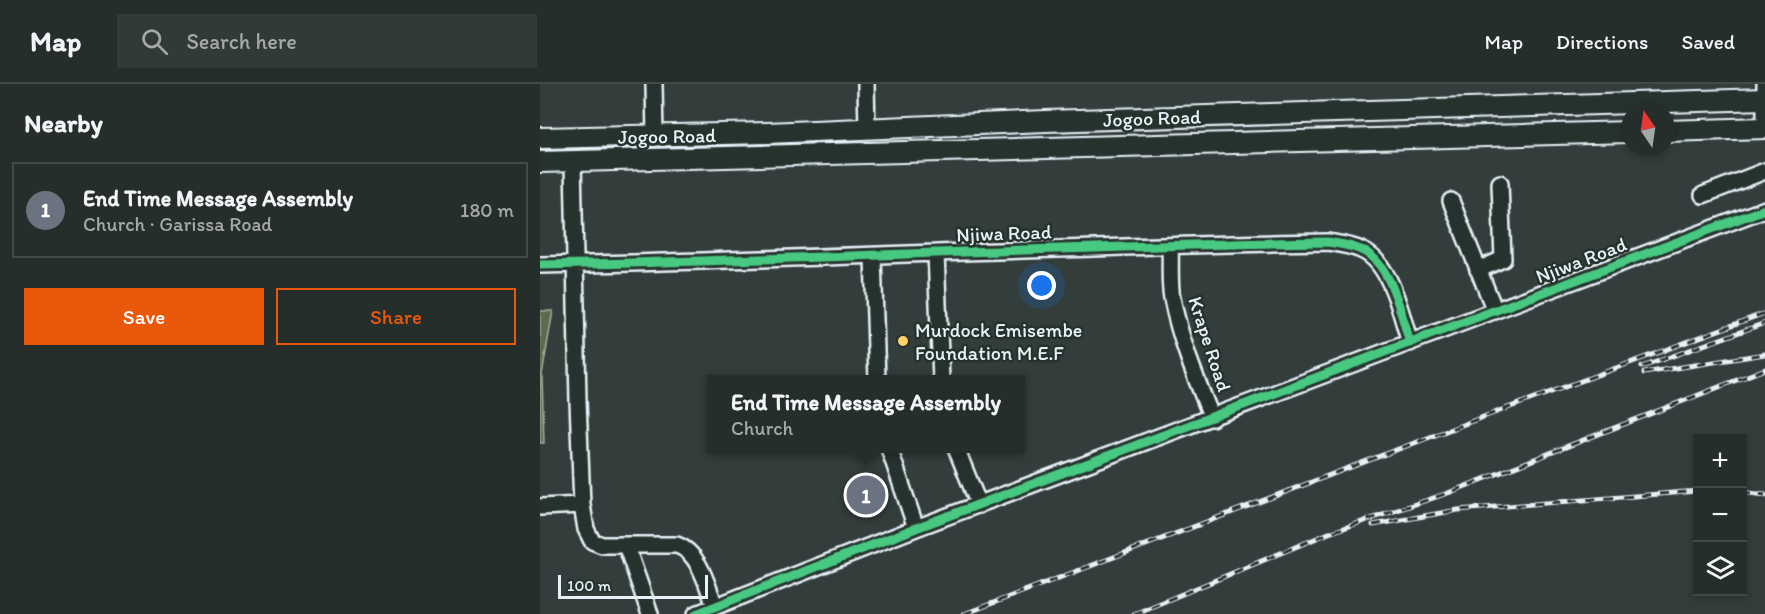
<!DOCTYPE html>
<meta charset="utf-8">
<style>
body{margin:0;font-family:Itim,sans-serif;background:#323a38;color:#f1f3f6}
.controls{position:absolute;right:18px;bottom:18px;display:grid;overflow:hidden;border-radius:0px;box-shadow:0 3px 9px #0003}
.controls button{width:54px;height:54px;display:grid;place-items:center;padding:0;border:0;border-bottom:2px solid #424a48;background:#262e2c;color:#f1f3f6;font:30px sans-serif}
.compass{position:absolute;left:1081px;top:18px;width:54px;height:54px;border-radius:50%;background:#262e2c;box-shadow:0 3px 9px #0003;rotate:347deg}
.scale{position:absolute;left:18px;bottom:15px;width:150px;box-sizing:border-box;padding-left:6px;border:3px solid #e8f1f8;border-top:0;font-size:16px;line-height:21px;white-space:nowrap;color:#e8f1f8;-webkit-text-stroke:4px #26332d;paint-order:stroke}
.you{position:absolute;left:502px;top:202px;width:21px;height:21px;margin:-15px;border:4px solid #fff;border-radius:50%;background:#1a73e8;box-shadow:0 0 0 9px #1a73e833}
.badge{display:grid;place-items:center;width:39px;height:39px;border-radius:50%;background:#ea580c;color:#fff;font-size:20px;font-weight:700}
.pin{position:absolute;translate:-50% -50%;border:3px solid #fff;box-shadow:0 2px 6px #0006}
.popup{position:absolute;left:167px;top:291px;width:318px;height:78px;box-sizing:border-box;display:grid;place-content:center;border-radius:0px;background:#262e2c;filter:drop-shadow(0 2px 4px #0005);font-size:20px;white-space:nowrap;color:#a4a8a9}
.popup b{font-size:22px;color:#f1f3f6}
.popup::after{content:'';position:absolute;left:50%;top:100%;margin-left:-12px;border:12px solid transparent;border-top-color:#262e2c}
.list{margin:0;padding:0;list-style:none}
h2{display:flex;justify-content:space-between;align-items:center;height:78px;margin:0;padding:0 24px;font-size:26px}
h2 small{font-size:20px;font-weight:400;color:#a4a8a9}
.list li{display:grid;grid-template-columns:39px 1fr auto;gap:18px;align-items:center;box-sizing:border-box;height:96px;margin:0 12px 12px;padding:0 12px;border:2px solid #424a48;border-radius:0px}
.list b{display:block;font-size:22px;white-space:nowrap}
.list p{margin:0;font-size:20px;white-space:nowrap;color:#a4a8a9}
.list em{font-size:20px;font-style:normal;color:#a4a8a9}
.actions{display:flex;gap:12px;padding:18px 24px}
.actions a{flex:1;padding:14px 0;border:2px solid #ea580c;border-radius:0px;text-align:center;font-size:21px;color:#ea580c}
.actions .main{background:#ea580c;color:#fff}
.icon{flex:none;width:33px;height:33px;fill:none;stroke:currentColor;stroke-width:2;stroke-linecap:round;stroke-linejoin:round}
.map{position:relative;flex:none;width:1225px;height:530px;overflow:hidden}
header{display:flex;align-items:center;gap:36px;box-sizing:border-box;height:84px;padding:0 30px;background:#262e2c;border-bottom:2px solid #424a48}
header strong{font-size:28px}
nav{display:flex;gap:33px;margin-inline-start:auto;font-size:21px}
.search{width:420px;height:54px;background:#323a38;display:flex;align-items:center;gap:15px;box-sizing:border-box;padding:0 21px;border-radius:0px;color:#a4a8a9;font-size:22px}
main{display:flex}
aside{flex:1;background:#262e2c}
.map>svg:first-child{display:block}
.green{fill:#5e6b4d;stroke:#a3aea2;stroke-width:1.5}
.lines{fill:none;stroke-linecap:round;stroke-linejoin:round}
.minor-casing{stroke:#e8f1f8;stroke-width:20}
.major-casing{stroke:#e8f1f8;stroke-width:24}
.minor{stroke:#26332d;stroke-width:15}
.major{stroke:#26332d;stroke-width:20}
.rail-casing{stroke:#e8f1f8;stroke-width:5}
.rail{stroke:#26332d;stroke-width:3;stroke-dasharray:9;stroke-linecap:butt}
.cycleway-casing{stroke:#26332d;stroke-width:13}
.cycleway{stroke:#46c982;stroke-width:9}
.poi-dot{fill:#ffd166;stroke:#26332d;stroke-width:2}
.labels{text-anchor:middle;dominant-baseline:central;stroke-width:5;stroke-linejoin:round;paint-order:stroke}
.street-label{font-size:20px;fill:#e8f1f8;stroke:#26332d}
.poi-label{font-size:20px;fill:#e8f1f8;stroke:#26332d;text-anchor:start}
</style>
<header>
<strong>Map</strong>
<div class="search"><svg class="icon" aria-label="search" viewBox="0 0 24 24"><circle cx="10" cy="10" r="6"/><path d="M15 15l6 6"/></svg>Search here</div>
<nav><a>Map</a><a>Directions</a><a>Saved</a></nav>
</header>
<main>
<aside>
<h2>Nearby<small></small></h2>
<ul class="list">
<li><span class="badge" style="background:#6b7280">1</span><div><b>End Time Message Assembly</b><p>Church · Garissa Road</p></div><em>180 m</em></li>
</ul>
<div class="actions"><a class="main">Save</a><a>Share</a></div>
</aside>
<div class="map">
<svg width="1225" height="530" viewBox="0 0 1225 530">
<rect width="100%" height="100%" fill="#333d3b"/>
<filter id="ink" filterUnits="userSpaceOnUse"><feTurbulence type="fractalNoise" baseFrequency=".0167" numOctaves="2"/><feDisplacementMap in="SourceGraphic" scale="12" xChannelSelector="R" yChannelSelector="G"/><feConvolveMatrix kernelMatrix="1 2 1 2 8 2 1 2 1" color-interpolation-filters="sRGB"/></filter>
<g filter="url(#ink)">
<path class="green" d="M0 227H13L2 291 4 359H0Z"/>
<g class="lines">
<defs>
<path id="minor" d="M114 0 115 53
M326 0 327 45
M1225 44V0
M33 77 38 317 42 421 46 445 52 457 62 461H137C160 469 167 502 175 522
M1163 111 1225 87
M911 117 955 227
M630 163C631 179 629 198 632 214 640 256 656 295 672 334
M396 169 401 296
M333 172 337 296
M0 181C263 176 526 162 788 158 799 160 810 161 821 166 851 178 861 230 870 259
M938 186 963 175 960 99
M349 364 376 444
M416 364 439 421
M0 423 42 421
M86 461 110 530
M156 530 376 444 1225 125"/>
<path id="major" d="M1126 47 1225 44
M0 54 227 49 506 37 1225 15
M0 78 1090 48"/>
</defs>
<use href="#minor" class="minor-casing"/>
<use href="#major" class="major-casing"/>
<use href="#minor" class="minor"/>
<use href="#major" class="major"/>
<defs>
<path id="rail" d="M1102 283 1225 239
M1104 289 1225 270
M1202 408 1225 411
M833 441 918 426 1158 407
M424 530 927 339 1225 229
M594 530 789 449 908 409 1225 285"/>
</defs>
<use href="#rail" class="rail-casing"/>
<use href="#rail" class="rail"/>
<defs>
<path id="cycleway" d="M0 181C263 176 526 162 788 158 799 160 810 161 821 166 851 178 861 230 870 259
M156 530 376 444 1225 125"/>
</defs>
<use href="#cycleway" class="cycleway-casing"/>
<use href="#cycleway" class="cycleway"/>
</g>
</g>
<circle class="poi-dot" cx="363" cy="257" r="6"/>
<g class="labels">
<g class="street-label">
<text transform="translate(612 34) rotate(-2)">Jogoo Road</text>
<text transform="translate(127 52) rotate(-1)">Jogoo Road</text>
<text transform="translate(464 149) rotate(-2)">Njiwa Road</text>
<text transform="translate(1041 176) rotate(-21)">Njiwa Road</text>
<text transform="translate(670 260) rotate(72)">Krape Road</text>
</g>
<g class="poi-label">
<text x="375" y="246">Murdock Emisembe<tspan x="375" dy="23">Foundation M.E.F</tspan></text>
</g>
</g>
</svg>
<div class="controls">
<button>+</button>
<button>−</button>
<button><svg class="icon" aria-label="layers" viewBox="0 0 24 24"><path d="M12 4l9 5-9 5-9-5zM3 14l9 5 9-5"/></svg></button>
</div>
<svg class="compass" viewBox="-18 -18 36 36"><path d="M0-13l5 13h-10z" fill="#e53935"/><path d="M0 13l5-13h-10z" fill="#a4a8a9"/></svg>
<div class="scale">100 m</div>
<div class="you"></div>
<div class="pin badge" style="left:326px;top:411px;background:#6b7280">1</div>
<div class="popup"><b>End Time Message Assembly</b>Church</div>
</div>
</main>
